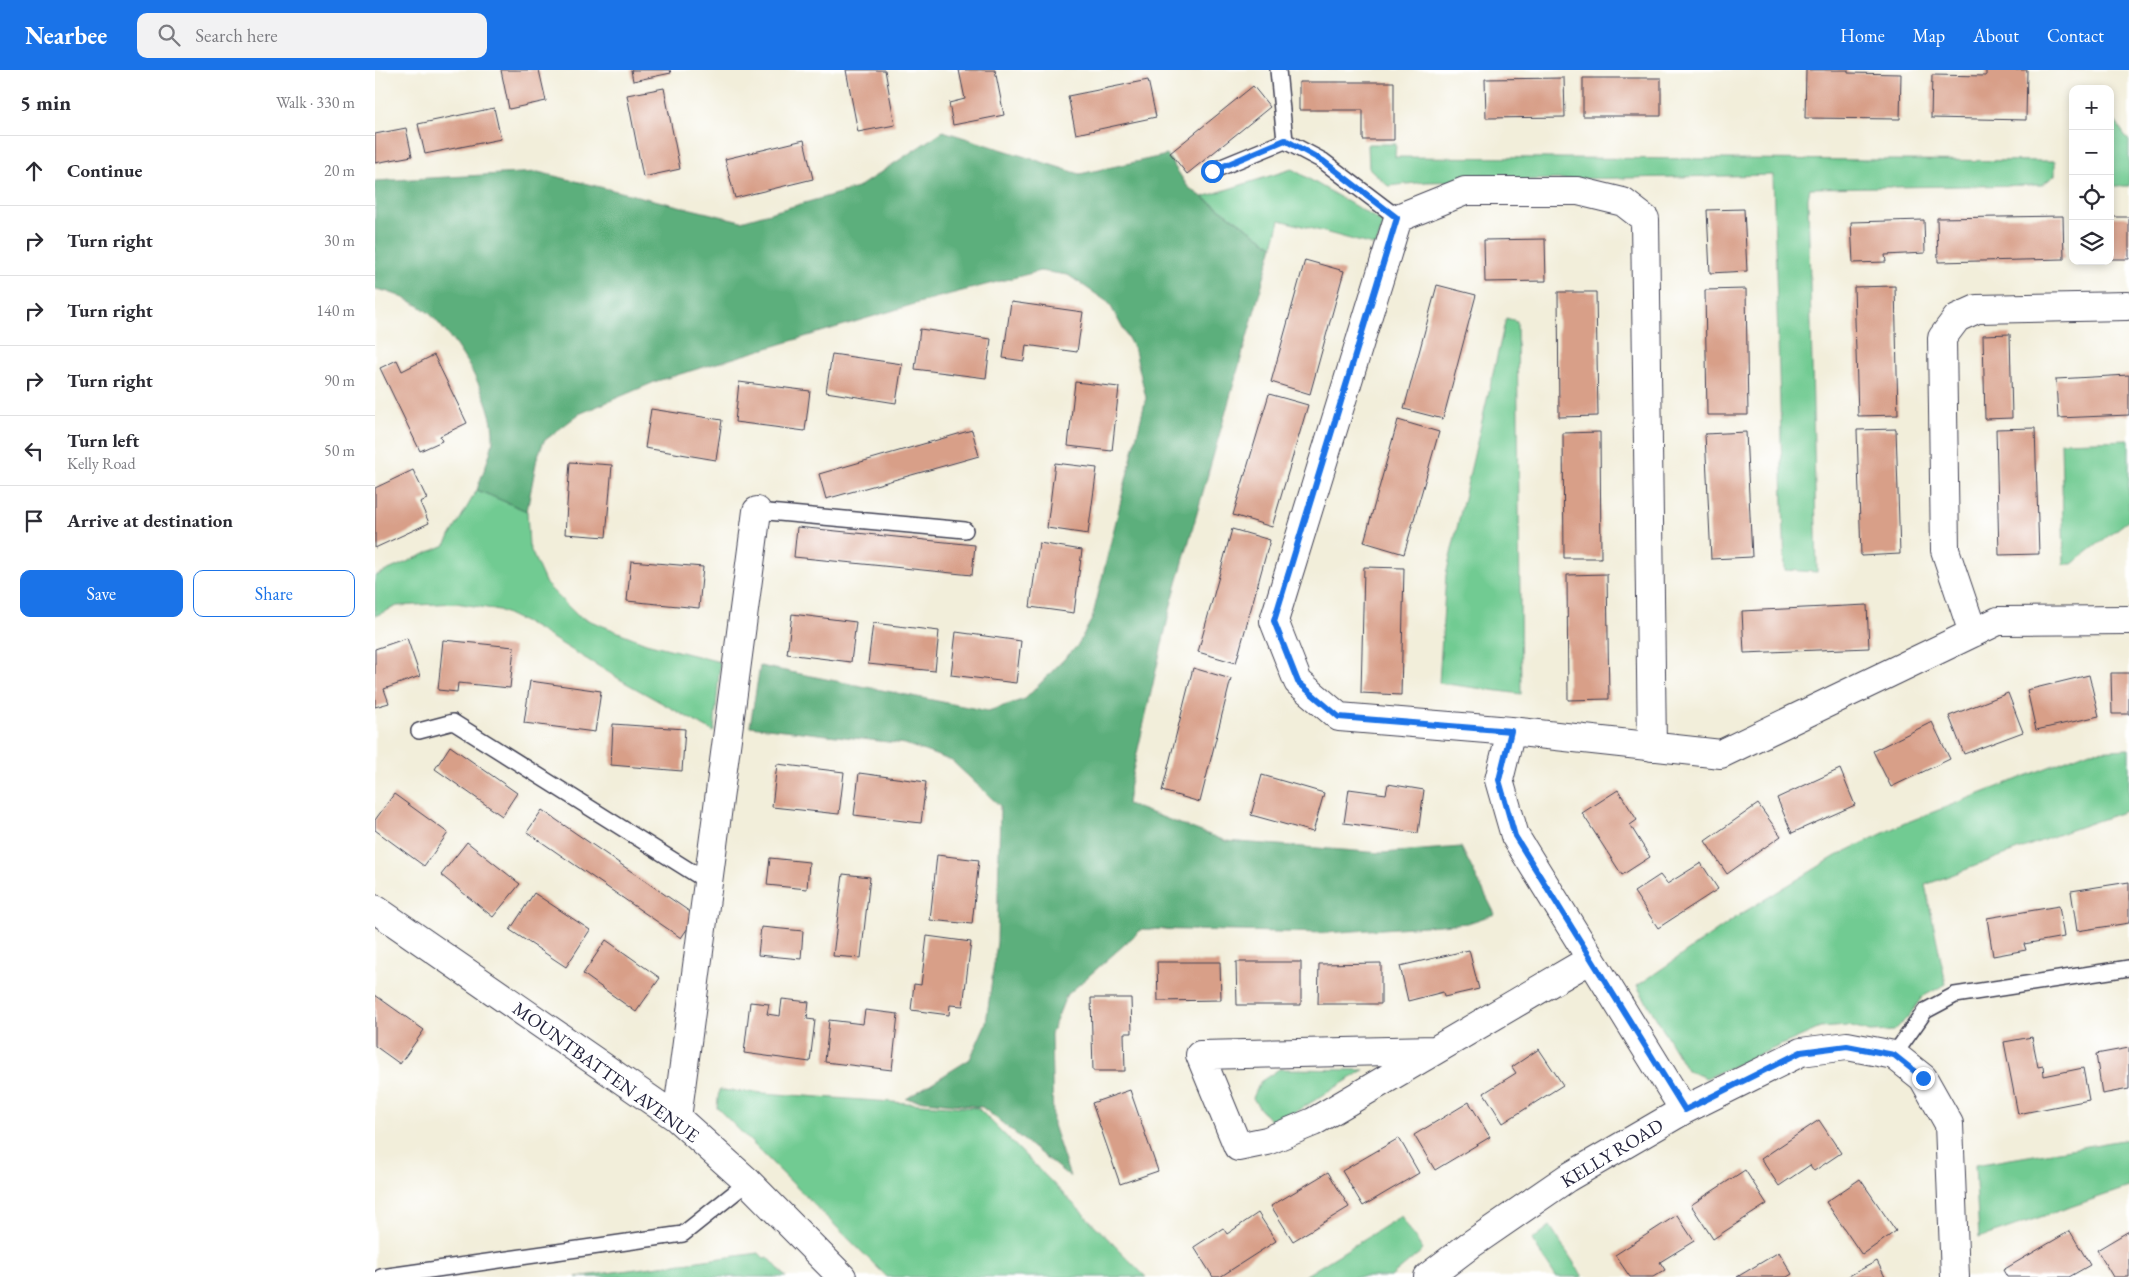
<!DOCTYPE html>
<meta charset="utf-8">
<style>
body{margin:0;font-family:"EB Garamond",serif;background:#f2f2f3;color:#2b2b33}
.controls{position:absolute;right:15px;top:15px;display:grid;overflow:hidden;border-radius:10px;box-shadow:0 2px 8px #0003}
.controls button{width:45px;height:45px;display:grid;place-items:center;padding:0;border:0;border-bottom:1px solid #e1e1e2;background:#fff;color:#2b2b33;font:25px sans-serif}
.stop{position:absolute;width:15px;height:15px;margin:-11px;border:4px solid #1a73e8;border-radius:50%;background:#fff}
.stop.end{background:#1a73e8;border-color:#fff;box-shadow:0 1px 5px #0008}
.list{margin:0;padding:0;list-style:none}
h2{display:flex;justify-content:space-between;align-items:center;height:65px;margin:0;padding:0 20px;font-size:21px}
h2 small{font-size:16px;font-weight:400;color:#7c7c81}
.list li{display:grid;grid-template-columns:32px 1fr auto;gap:15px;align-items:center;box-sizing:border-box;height:70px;padding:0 20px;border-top:1px solid #e1e1e2}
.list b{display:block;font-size:19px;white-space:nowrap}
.list p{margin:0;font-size:16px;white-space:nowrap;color:#7c7c81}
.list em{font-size:16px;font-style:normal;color:#7c7c81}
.actions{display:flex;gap:10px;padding:15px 20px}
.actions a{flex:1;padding:11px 0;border:1px solid #1a73e8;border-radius:10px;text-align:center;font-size:18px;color:#1a73e8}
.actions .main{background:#1a73e8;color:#fff}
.icon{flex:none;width:28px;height:28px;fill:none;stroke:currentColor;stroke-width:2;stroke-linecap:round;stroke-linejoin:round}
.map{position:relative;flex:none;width:1754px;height:1207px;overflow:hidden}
header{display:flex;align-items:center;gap:30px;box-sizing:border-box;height:70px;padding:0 25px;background:#1a73e8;color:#fff}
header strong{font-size:24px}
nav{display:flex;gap:28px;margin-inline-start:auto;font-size:18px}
.search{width:350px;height:45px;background:#f2f2f3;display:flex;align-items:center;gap:12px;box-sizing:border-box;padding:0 18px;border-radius:10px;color:#7c7c81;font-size:19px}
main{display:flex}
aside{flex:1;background:#fff}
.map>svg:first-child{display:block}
.green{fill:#71cb92;stroke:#4a7666}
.forest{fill:#5caf7c;stroke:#3f685c}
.building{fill:#d89f88}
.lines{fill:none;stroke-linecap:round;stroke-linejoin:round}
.service-casing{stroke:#414153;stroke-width:18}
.minor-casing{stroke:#414153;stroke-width:30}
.service{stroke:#fff;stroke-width:15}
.minor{stroke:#fff;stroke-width:28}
.route{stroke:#1a73e8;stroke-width:6}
.labels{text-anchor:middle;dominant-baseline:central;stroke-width:4;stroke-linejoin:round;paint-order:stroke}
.street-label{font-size:19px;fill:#22223b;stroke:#fff}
</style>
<header>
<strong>Nearbee</strong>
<div class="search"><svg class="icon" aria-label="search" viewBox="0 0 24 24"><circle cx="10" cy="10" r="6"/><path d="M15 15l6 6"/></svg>Search here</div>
<nav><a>Home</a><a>Map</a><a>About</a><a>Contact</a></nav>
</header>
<main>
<aside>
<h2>5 min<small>Walk · 330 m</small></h2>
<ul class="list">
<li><svg class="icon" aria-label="ahead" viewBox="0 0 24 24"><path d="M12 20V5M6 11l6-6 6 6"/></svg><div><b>Continue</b></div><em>20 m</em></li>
<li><svg class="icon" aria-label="right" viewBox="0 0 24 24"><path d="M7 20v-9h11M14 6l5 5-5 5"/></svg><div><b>Turn right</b></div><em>30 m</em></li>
<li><svg class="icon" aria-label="right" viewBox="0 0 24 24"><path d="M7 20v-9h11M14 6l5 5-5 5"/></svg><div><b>Turn right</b></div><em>140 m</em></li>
<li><svg class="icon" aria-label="right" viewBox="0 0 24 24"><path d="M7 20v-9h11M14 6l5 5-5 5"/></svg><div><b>Turn right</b></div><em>90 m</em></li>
<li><svg class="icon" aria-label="left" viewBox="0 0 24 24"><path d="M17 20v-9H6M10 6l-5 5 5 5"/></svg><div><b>Turn left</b><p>Kelly Road</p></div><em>50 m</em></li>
<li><svg class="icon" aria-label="arrive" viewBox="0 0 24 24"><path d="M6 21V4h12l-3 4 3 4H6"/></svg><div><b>Arrive at destination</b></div></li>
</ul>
<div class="actions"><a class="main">Save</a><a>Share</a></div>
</aside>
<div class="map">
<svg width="1754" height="1207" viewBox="0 0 1754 1207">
<rect width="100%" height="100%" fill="#fff"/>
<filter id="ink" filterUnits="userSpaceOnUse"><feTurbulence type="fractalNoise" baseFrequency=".02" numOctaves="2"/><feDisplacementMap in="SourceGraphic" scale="10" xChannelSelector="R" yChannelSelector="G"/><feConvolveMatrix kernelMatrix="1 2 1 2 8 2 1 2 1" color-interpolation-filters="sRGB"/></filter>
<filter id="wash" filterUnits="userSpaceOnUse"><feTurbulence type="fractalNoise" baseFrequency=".0096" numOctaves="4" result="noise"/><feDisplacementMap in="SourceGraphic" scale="20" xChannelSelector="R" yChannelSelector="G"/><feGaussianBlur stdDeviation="1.12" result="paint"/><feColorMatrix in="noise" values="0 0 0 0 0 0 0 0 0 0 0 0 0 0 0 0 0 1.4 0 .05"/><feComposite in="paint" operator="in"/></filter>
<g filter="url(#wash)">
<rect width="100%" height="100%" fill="#f2eeda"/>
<path class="green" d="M1735 44 1754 71V116H1735Z
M993 74H1021L1020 87 1680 91V105L1667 115 1435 118 1433 129 1442 502 1410 500 1398 105 1051 112 1013 116 994 98Z
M917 99 1009 153 1001 176 905 150 898 176 828 127Z
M1131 248 1142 251 1146 624 1064 613 1071 505Z
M1754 370V450L1697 494H1689L1686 372Z
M102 420 152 441 154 476 171 514 203 546 271 573 345 592 339 662 251 613 159 557 124 540 81 533 22 536 0 546V506L70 475Z
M1754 679V740L1690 762 1550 815 1571 914 1547 927 1534 946 1519 961 1495 962 1473 956 1445 958 1331 1008 1312 1000 1262 916 1369 842 1461 786 1525 755 1715 681Z
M904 999 989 1000 914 1046 897 1052 885 1039 878 1028 885 1012Z
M344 1020 603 1038 771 1207H512L342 1038Z
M1754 1069V1117L1604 1168 1600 1095Z
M1026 1146 1048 1180 1016 1207H928Z
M1175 1156 1208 1207H1181L1157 1170Z
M384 1183 389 1188 393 1187 411 1207H201Z"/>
<path class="forest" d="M568 61 705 104 792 85 813 117 898 176 797 531 755 714 752 734 851 771 1007 783 1086 777 1120 844 1093 853 951 863 767 859 691 926 676 964 678 1055 695 1107 607 1037 531 1029 595 989 611 953 622 872 625 736 577 691 530 674 375 656 385 596 613 641 650 629 702 576 717 549 771 328 760 281 734 233 693 205 665 201 560 228 282 311 204 344 169 371 162 388 152 441 102 420C106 406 117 383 118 369 120 330 82 271 55 244 43 233 16 221 0 219V111L163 102 366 151 482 118Z"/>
<g id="blocks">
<path class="building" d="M126 0H164L171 31 134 39Z
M256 0H295L296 3 258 11Z
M471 0H510L520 55 483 62Z
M584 0H620L629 45 578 55 574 33 590 29Z
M1431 0H1473V3L1526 4 1525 49 1430 48Z
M1611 0H1652L1651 50 1556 48 1557 5 1611 6Z
M1189 8 1190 47 1111 48 1110 9Z
M1208 8H1286V46H1208Z
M773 10 781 47 701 64 693 26Z
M924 12H1019V70H988V40H924Z
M878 16 895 37 812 104 795 83Z
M289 18 305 99 268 107 252 25Z
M119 38 126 69 50 84 43 54Z
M31 58 37 86 0 93V64Z
M429 70 438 109 360 128 350 89Z
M1369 139 1372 201 1335 203 1332 140Z
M1688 146 1689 189 1563 192 1562 148Z
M1735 147H1754V189H1735Z
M1549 150 1550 183 1510 185 1511 192 1478 193 1476 152Z
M1170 169 1171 211 1110 212 1109 170Z
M930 190 969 201 935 324 896 312Z
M1062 215 1101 225 1068 349 1029 339Z
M1520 216 1523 345 1483 346 1479 217Z
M1371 219 1373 345H1332L1330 220Z
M1183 222H1221L1223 346 1184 347Z
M636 232 708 242 702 282 651 275 649 291 628 288Z
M545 259 616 269 611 308 540 299Z
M1635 264 1637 348 1610 349 1608 265Z
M457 284 527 294 521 333 451 322Z
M59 285 92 353 65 366 67 371 45 381 5 298 22 290 27 301Z
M1754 305V345L1683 348 1681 309Z
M364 312 435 321 430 361 360 352Z
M700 312 744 317 737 381 693 376Z
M894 324 933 335 897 457 858 445Z
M276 339 347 350 341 390 270 378Z
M1023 350 1064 362 1029 484 989 472Z
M1660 358 1664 484 1624 485 1621 359Z
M1521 359 1525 484 1486 486 1482 360Z
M597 360 604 386 451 429 444 404Z
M1225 362 1226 488H1189L1188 363Z
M1371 362 1377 487 1336 489 1330 364Z
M195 392 237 395 231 467 190 464Z
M680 393 722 398 713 464 672 458Z
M38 400 52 429 45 432 54 453 0 478V418Z
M422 457 600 475 597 505 419 487Z
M857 459 895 470 861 593 823 582Z
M664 473 707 480 699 543 655 537Z
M256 491 328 497 324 538 252 531Z
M989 497 1029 498 1026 625 986 623Z
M1232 504 1234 629 1193 630 1192 505Z
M1492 535 1494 578 1369 583 1367 541Z
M417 544 481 552 476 592 412 584Z
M498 553 564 561 560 601 493 594Z
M581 562 646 571 641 613 576 605Z
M32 568 45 606 9 619 14 633 0 637V579Z
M68 570 139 577 135 618 83 613 82 622 63 620Z
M818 598 856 609 825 732 787 721Z
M1736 603H1754V644H1737Z
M1714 605 1724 646 1661 660 1652 620Z
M155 611 226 621 220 662 149 653Z
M1633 623 1648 662 1589 684 1574 646Z
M1557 652 1575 689 1516 717 1498 681Z
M238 654 310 659 307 701 236 695Z
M75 676 142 723 127 746 60 699Z
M402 694 469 702 464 744 397 737Z
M1465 699 1480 735 1417 763 1402 728Z
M484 703 551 712 546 753 479 745Z
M887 705 949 723 938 762 876 745Z
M1013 714 1049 720 1043 763 969 753 974 719 1011 724Z
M1243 720 1262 750 1255 755 1275 787 1247 805 1207 743Z
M19 724 73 763 49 796 0 760V750Z
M1383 734 1406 766 1352 804 1330 771Z
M167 740 321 846 306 868 152 762Z
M92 772 145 814 118 847 66 805Z
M562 785 604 790 597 854 555 850Z
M395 788 434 792 432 819 392 815Z
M1326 793 1343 819 1283 858 1259 822 1285 805 1292 814Z
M468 804 495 807 486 888 458 886Z
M1754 812V853L1702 861 1696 821Z
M159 823 215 860 191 897 135 860Z
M1684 836 1689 867 1649 874 1651 880 1618 886 1612 848Z
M386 857 428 861 426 889 383 885Z
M552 866 596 872 588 936 575 935 574 945 536 940 539 914 546 915Z
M231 870 285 908 261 942 208 904Z
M1094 880 1104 919 1069 927 1068 922 1033 931 1025 896Z
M782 892H845L846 930 783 931Z
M861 892H926V935H862Z
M1006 893V934H943L944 894Z
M0 925 49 960 25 994 0 976Z
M716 928H756L757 963H749L750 1001H718Z
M407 929 434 932 432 949 440 950 435 992 369 983 375 932 394 934 392 944 405 946Z
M490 940 523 944 517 1000 450 992 454 950 488 954Z
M1657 967 1663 997 1668 996 1669 1006 1708 998 1714 1030 1643 1044 1629 972Z
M1754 978V1019L1727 1024 1721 984Z
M1164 979 1188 1015 1128 1053 1109 1023 1141 1003 1137 997Z
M755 1020 783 1101 745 1114 717 1033Z
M1094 1032 1115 1067 1060 1100 1039 1065Z
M1444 1050 1466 1083 1439 1101 1435 1095 1404 1116 1386 1089Z
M1024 1068 1044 1103 988 1136 967 1101Z
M1370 1100 1392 1134 1338 1169 1316 1135Z
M953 1102 974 1137 918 1171 896 1136Z
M1485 1109 1521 1161 1487 1185 1451 1132Z
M883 1143 901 1171 845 1207H838L819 1177 848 1158 852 1164Z
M1302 1145 1319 1171 1285 1192 1290 1200 1278 1207H1255L1240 1185Z
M1695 1161 1715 1195 1694 1207H1632L1628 1200Z
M1754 1161V1207H1738L1722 1180Z
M1404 1182 1417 1204 1412 1207H1362Z
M1502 1191 1510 1207H1472Z"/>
</g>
</g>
<g filter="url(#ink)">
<use href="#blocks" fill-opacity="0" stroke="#414153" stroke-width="1"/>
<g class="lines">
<defs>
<path id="service" d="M903 0 910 71
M837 101 910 71 948 91 1023 148
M382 441 590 460
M44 661 78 652 333 812
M1519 985 1550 941 1580 925 1754 898
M6 1207 308 1164 373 1112"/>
<path id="minor" d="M1598 563 1570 480 1567 268 1582 248 1602 239 1752 236
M1136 661 1124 710 1140 766 1309 1040
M1277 677 1270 149 1248 132 1203 121H1090L1023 148 899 551 923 612 964 647 1136 661 1154 663 1346 684 1623 551 1754 550
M0 839 302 1048 373 1112 467 1207
M1060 980 825 985 863 1077 892 1071 938 1052 1216 889
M302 1048 382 441
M1053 1207 1095 1175 1192 1108 1309 1040 1426 982 1472 976 1519 985 1548 1008 1574 1054 1580 1207"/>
</defs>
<use href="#service" class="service-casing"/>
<use href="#minor" class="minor-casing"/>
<use href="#service" class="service"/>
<use href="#minor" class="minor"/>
</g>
</g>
<g class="lines" filter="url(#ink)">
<path class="route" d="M837 101 910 70 948 91 1022 148 899 551 923 612 964 647 1136 661 1124 710 1140 766 1310 1040 1426 982 1472 976 1519 985 1548 1008"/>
</g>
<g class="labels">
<g class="street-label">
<text transform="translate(231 1002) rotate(36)">MOUNTBATTEN AVENUE</text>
<text transform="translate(1237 1083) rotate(-31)">KELLY ROAD</text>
</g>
</g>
</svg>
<div class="controls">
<button>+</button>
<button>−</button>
<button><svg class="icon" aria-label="locate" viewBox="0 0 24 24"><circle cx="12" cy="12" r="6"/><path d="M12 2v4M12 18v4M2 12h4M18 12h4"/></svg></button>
<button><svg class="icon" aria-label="layers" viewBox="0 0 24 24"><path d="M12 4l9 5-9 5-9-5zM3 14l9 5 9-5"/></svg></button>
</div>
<div class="stop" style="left:837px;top:101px"></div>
<div class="stop end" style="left:1548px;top:1008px"></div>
</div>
</main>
